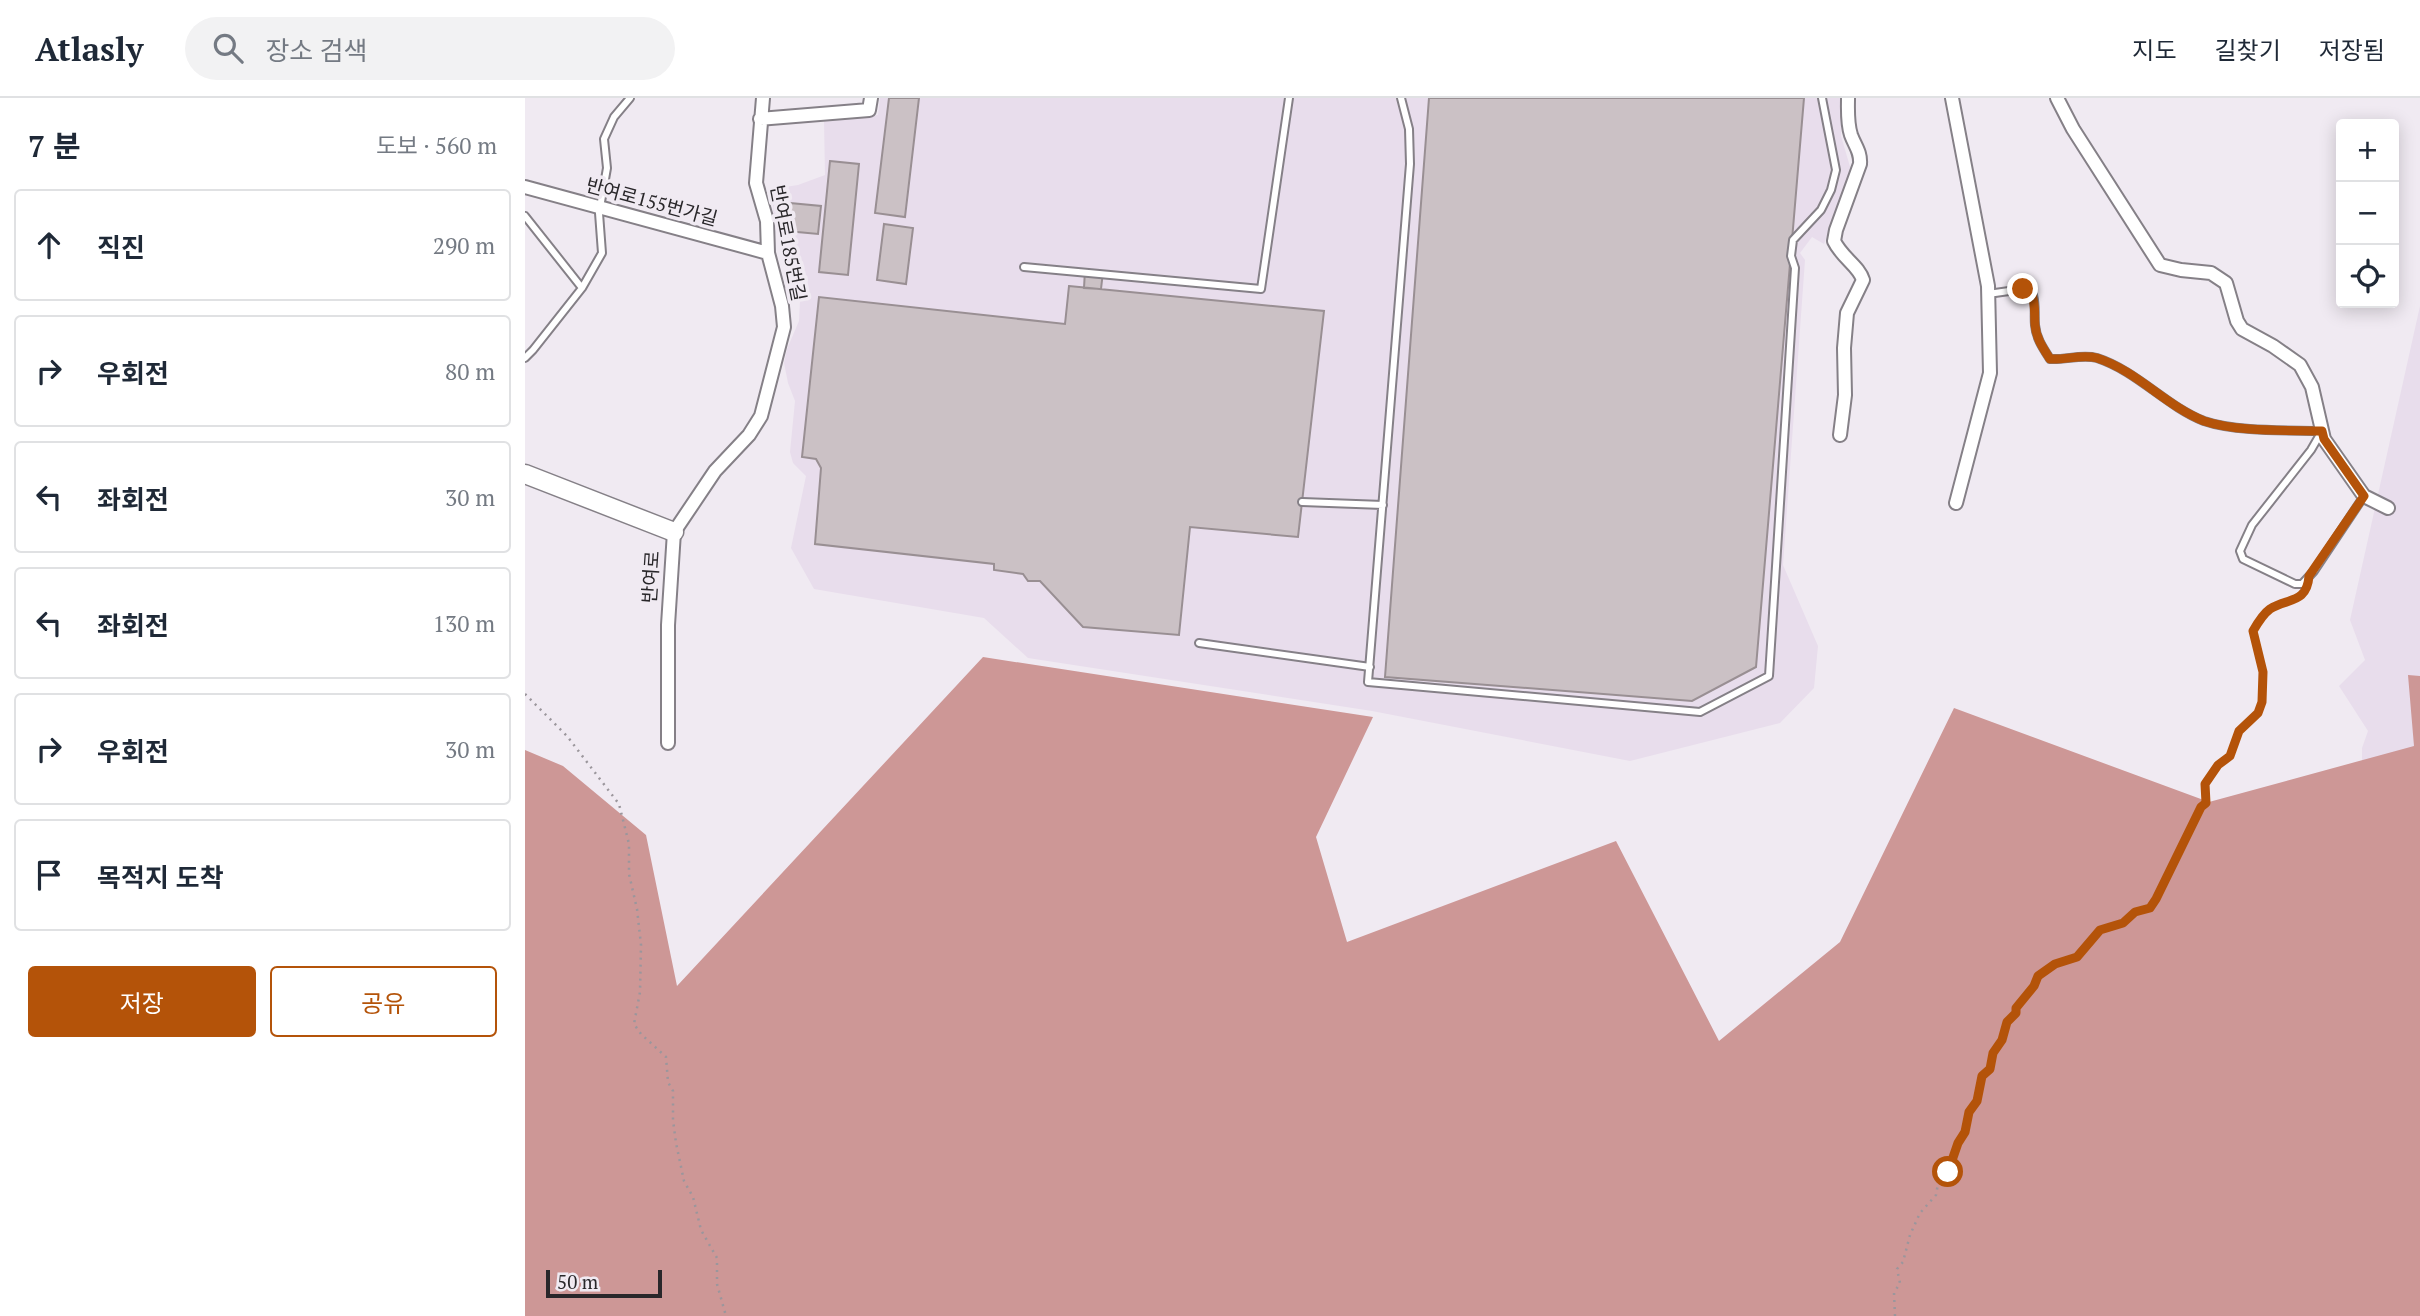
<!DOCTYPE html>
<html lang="ko">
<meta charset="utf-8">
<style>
body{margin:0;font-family:"PT Serif","Noto Sans KR",serif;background:#f2f2f3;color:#1f2937}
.controls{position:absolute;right:21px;top:21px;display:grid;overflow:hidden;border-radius:7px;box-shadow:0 4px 18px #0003}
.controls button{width:63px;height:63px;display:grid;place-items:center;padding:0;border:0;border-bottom:2px solid #e0e1e3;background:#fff;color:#1f2937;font:35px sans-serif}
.scale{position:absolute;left:21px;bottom:18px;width:116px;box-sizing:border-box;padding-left:7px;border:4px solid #29272a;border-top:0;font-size:19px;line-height:24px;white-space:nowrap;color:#29272a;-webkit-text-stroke:5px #f0eaf2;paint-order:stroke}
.stop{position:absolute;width:21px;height:21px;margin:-16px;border:5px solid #b45309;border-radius:50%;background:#fff}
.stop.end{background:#b45309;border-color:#fff;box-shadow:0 2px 7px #0008}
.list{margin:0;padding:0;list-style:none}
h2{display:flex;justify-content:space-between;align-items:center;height:91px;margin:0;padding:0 28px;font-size:30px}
h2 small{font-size:23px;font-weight:400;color:#747a83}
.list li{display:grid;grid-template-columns:46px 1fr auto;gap:21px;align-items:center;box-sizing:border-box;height:112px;margin:0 14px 14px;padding:0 14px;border:2px solid #e0e1e3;border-radius:7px}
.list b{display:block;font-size:26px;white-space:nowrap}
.list em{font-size:23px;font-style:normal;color:#747a83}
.actions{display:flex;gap:14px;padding:21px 28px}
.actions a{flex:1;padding:16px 0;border:2px solid #b45309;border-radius:7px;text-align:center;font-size:24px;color:#b45309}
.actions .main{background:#b45309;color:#fff}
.icon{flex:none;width:38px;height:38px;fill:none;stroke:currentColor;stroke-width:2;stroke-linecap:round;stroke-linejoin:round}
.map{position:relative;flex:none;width:1895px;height:1218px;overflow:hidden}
header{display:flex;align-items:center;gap:42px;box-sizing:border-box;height:98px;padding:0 35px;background:#fff;border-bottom:2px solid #e0e1e3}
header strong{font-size:33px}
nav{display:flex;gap:38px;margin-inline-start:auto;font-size:24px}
.search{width:490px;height:63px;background:#f2f2f3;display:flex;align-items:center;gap:18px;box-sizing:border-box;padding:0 24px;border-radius:38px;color:#747a83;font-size:26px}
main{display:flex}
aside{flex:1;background:#fff}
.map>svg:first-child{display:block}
.built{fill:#e8ddec}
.forest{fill:#cd9796}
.building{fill:#cbc1c5;stroke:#998f93;stroke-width:2}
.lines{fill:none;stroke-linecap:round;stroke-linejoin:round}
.lane-casing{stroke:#858087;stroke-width:10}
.street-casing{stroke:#858087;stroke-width:16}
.secondary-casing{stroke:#858087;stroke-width:21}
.path{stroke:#9b969c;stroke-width:2.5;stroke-dasharray:2 5;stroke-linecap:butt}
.lane{stroke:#fff;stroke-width:6}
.street{stroke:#fff;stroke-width:12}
.secondary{stroke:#fff;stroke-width:18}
.route{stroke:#b45309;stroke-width:9}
.labels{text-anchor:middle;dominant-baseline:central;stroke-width:7;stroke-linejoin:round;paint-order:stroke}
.street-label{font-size:19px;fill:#29272a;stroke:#f0eaf2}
</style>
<header>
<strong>Atlasly</strong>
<div class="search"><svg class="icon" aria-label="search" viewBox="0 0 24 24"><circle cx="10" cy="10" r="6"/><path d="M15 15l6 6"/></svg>장소 검색</div>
<nav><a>지도</a><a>길찾기</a><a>저장됨</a></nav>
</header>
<main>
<aside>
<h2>7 분<small>도보 · 560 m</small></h2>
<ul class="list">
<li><svg class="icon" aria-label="ahead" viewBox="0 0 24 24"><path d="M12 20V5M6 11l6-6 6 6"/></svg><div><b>직진</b></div><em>290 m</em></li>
<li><svg class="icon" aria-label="right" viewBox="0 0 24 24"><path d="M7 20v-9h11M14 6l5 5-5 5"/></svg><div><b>우회전</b></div><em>80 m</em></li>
<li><svg class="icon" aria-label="left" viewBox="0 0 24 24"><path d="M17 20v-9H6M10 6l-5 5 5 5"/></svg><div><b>좌회전</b></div><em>30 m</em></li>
<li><svg class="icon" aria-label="left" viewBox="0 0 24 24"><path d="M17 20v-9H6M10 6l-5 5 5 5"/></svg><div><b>좌회전</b></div><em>130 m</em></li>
<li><svg class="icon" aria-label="right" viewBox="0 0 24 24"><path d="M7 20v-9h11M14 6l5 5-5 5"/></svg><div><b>우회전</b></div><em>30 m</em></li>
<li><svg class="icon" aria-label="arrive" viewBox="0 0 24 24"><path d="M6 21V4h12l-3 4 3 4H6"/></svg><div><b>목적지 도착</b></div></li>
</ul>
<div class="actions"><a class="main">저장</a><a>공유</a></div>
</aside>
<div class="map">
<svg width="1895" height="1218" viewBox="0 0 1895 1218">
<rect width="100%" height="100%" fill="#f0eaf2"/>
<path class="built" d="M355 0H1316V38L1326 72 1299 146 1287 139 1275 155 1280 162 1258 467 1293 548 1289 590 1255 625 1105 663 847 613 503 560 459 520 289 491 266 450 281 378 268 365 265 354 270 303 263 285 259 265 262 251 274 223 275 203 267 184 249 126 247 91 273 87 300 77 299 23 353 17Z
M1895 208V721L1837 666V650L1843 633 1814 588 1840 562 1825 522Z"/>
<path class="forest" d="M458 559 848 619 791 739 822 844 1091 743 1194 943 1315 844 1429 610 1684 704 1889 648 1883 577 1895 578V1218H0V652L38 668 121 737 152 888Z"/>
<path class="building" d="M364 0H394L380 119 350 115Z
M904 0H1279L1231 569 1167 603 860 579Z
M305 63 334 66 323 177 294 174Z
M265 105 296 108 293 136 262 133Z
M359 126 388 130 381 186 352 182Z
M560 172 578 174 576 191 559 190Z
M544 188 799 213 773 439 665 429 654 537 558 529 515 483H503L498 476 469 472V466L290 446 296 370 291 361 277 359 294 199 540 226Z"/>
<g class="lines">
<defs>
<path id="lane" d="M876 0 884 31 885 66 843 584 1175 614 1244 578 1270 170 1266 158 1268 142 1296 112 1306 92 1311 72 1297 0
M0 118 57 190
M499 169 736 191 764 0
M1463 196 1498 191 1508 197C1511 208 1509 217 1510 227 1511 240 1518 250 1525 261 1541 262 1557 256 1572 260 1612 273 1641 308 1679 323 1711 334 1763 332 1797 333L1786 352 1727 427 1715 453 1718 461 1770 486H1777L1789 473 1839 398
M0 260 8 252 57 190 77 155 74 115 82 70 79 41 89 19 105 0
M777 404 858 407
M674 545 845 569"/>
<path id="street" d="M1427 0 1463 188 1465 275 1431 405
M1532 0 1548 31 1635 167 1656 172 1686 175 1701 185 1712 223 1717 231 1748 248 1775 267 1787 289 1799 341 1839 398 1863 410
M235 21 344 12 346 0
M0 89 243 155
M1315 337 1320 297 1319 250 1322 215 1338 182C1334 168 1317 160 1309 143L1311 132 1335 66C1336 54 1330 48 1326 37 1322 25 1323 12 1323 0
M143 645V527L149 434 190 373 224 337 236 318 259 229 257 208 243 155 242 123 231 85 238 0"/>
<path id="secondary" d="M0 376 149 434"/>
</defs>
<use href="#lane" class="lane-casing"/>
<use href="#street" class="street-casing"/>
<use href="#secondary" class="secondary-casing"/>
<path class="path" d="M0 596 42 638 94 706 104 746V776L112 811 116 847 115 894 109 926 116 936 141 959 143 984 148 993V1022L151 1045 159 1083 168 1099 176 1132 192 1160V1186L201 1218
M1370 1218 1369 1195 1375 1185 1372 1171 1378 1164 1385 1137 1395 1115 1411 1097 1414 1080 1423 1074 1433 1045 1440 1034 1444 1014 1452 1003 1457 978 1465 971 1468 955 1477 942 1482 924 1491 915V910L1509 888 1513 878 1529 866 1552 859 1575 832 1598 825 1610 814 1625 810 1676 709 1681 705 1680 686 1693 667 1705 658 1714 633 1733 615 1737 604 1738 574 1728 533 1745 511 1768 504 1777 497"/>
<use href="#lane" class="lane"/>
<use href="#street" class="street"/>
<use href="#secondary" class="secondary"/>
</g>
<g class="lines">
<path class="route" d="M1423 1074 1433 1045 1440 1034 1444 1014 1452 1003 1457 978 1465 971 1468 955 1477 942 1482 924 1491 915V910L1509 888 1513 878 1530 866 1552 859 1575 832 1598 825 1610 814 1625 810 1631 801 1676 709 1681 705 1680 686 1693 667 1705 658 1714 633 1733 615 1737 604 1738 574 1728 533C1732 526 1738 516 1745 511 1762 500 1782 506 1784 478L1839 398 1799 341 1797 333C1763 332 1711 334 1679 323 1641 308 1612 273 1572 260 1557 256 1541 262 1525 261 1518 250 1511 240 1510 227 1509 217 1511 208 1507 197L1498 191"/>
</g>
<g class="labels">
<g class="street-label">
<text transform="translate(127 103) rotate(15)">반여로155번가길</text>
<text transform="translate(264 145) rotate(79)">반여로185번길</text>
<text transform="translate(125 479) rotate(-86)">반여로</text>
</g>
</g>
</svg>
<div class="controls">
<button>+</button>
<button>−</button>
<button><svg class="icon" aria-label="locate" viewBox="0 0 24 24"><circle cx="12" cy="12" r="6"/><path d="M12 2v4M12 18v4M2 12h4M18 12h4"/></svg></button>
</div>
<div class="scale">50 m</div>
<div class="stop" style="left:1423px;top:1074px"></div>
<div class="stop end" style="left:1498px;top:191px"></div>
</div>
</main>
